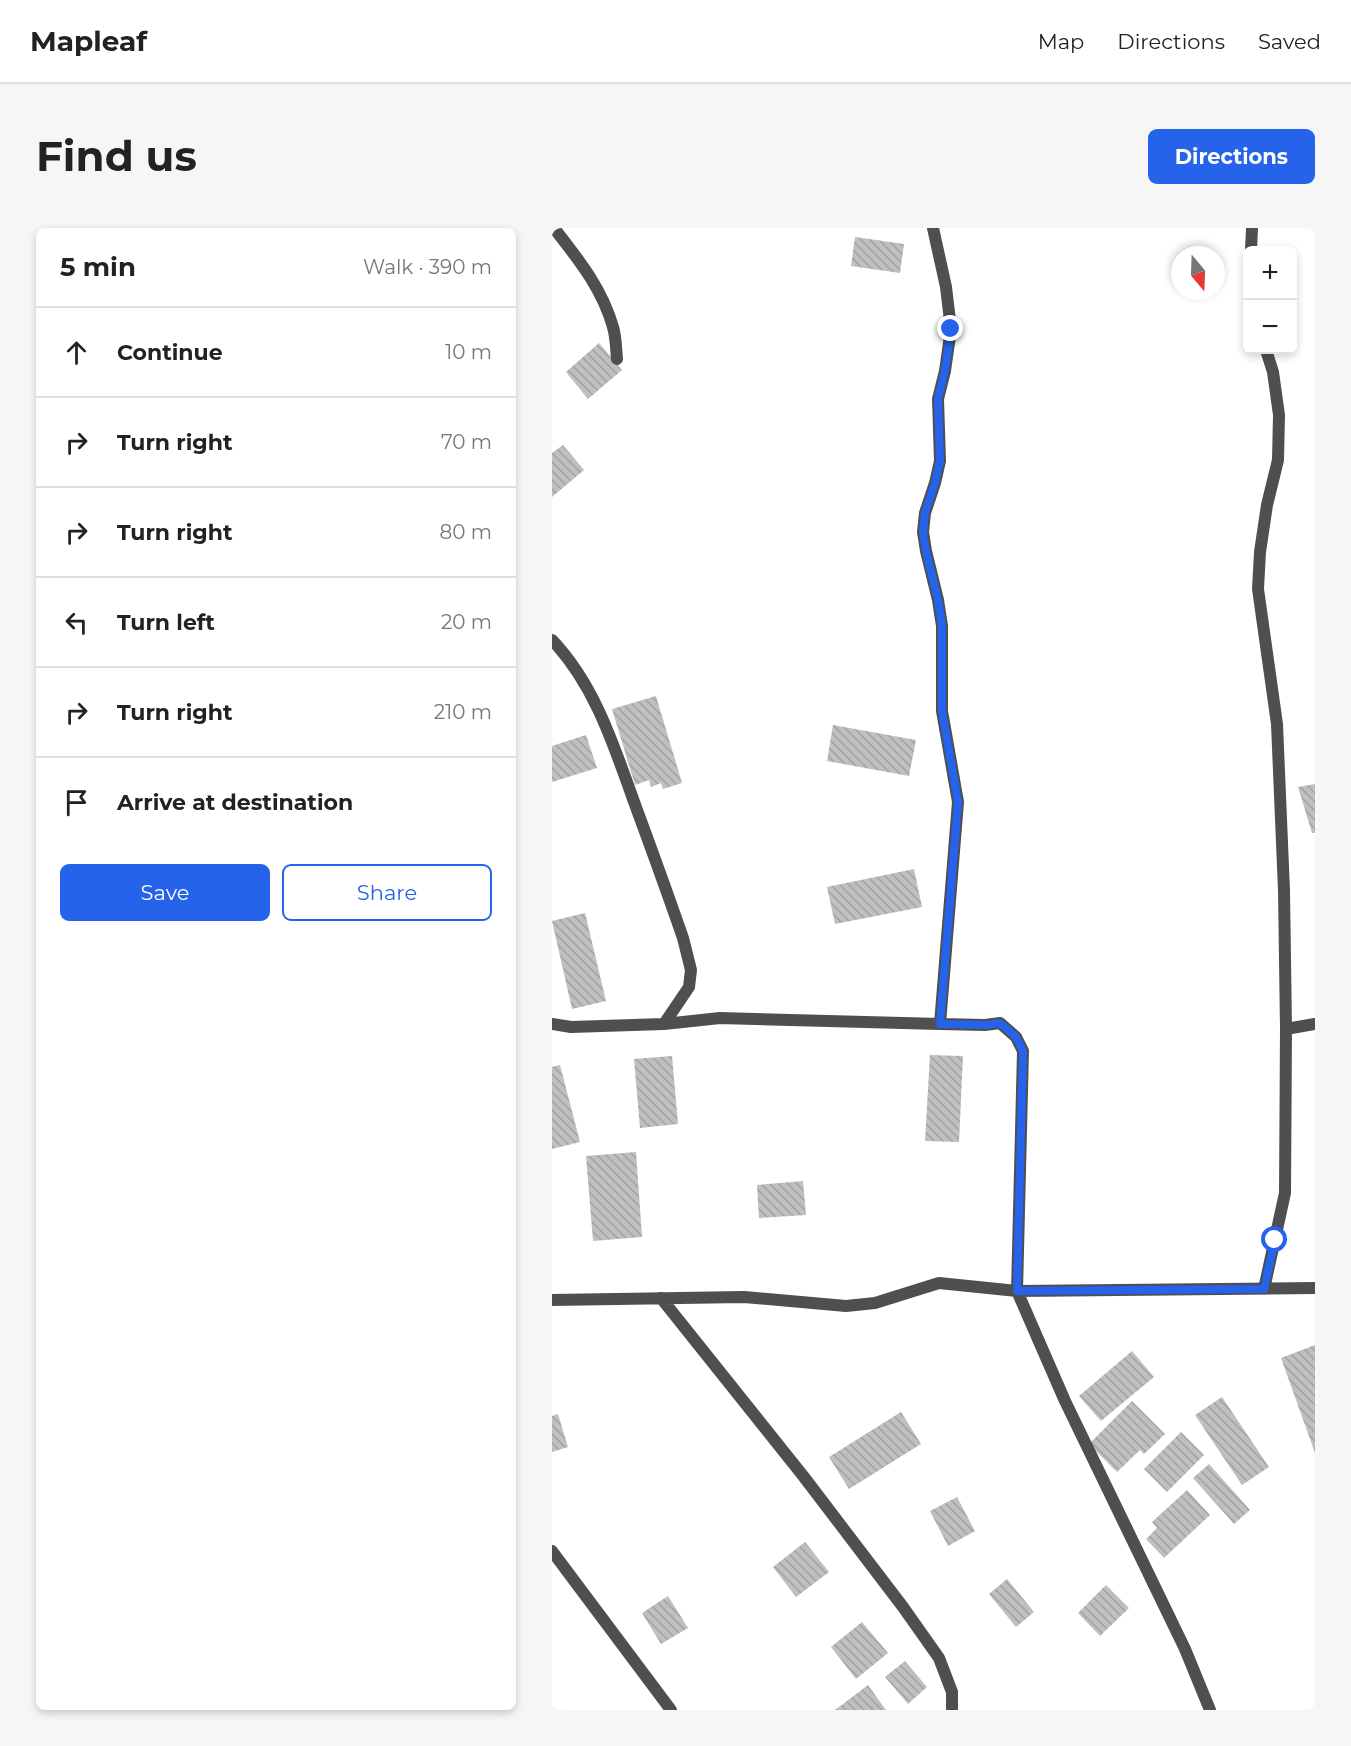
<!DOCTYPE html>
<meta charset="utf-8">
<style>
body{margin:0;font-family:Montserrat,sans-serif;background:#f6f6f6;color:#222}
.controls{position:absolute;right:18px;top:18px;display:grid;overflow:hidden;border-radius:9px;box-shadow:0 3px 9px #0003}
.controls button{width:54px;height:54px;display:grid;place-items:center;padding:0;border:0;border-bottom:2px solid #e0e0e0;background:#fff;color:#222;font:30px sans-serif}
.compass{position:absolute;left:619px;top:18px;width:54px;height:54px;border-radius:50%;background:#fff;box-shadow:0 3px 9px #0003;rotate:161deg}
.stop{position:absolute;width:18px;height:18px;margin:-14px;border:4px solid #2563eb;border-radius:50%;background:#fff}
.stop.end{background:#2563eb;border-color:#fff;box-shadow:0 2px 6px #0008}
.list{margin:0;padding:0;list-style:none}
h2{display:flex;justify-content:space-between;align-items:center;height:78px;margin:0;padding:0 24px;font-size:26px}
h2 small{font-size:20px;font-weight:400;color:#767676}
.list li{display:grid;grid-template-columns:39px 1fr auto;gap:18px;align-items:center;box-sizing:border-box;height:90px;padding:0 24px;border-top:2px solid #e0e0e0}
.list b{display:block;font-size:22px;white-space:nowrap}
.list em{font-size:20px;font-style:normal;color:#767676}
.actions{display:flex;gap:12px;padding:18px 24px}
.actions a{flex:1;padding:14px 0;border:2px solid #2563eb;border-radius:9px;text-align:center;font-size:21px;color:#2563eb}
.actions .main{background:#2563eb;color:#fff}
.icon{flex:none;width:33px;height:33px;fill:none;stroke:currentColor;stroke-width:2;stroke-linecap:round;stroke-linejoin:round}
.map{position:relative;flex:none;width:763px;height:1482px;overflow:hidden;border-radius:9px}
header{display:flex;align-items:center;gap:36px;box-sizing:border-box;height:84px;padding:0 30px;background:#fff;border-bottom:2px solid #e0e0e0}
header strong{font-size:28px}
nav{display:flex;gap:33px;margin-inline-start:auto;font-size:21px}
.intro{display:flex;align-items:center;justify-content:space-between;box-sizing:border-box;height:144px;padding:0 36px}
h1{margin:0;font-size:42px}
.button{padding:15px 27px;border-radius:9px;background:#2563eb;color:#fff;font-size:21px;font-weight:700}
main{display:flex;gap:36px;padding:0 36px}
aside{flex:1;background:#fff;border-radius:9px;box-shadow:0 3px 9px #0003}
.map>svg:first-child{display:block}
.building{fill:url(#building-back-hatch)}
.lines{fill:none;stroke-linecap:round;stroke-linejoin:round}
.minor{stroke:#4f4f4f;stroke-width:12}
.route{stroke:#2563eb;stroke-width:8}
</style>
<header>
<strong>Mapleaf</strong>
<nav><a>Map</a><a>Directions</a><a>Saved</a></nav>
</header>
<div class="intro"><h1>Find us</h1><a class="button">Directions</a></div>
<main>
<aside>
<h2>5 min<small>Walk · 390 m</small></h2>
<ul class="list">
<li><svg class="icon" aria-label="ahead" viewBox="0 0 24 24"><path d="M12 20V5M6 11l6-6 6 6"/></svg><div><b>Continue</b></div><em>10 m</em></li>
<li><svg class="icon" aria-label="right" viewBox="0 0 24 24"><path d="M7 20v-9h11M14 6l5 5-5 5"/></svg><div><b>Turn right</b></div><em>70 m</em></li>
<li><svg class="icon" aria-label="right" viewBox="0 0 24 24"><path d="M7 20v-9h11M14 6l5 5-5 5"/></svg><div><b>Turn right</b></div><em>80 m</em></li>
<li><svg class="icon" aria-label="left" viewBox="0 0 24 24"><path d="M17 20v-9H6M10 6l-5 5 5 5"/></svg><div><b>Turn left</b></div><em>20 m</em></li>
<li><svg class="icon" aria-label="right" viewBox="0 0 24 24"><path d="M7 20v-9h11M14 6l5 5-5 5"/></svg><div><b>Turn right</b></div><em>210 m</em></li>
<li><svg class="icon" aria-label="arrive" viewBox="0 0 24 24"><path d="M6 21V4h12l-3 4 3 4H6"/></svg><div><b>Arrive at destination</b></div></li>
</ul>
<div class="actions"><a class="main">Save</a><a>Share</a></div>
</aside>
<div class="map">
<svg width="763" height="1482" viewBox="0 0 763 1482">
<defs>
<pattern id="building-back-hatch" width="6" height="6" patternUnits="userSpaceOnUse" patternTransform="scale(1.5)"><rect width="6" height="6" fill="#bfbfbf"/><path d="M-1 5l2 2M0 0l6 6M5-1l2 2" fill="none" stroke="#a2a2a2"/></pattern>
</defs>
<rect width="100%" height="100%" fill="#fff"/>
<path class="building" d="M303 9 352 16 348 45 299 38Z
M47 115 70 142 36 171 14 144Z
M11 217 32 242 0 269V225Z
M104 468 130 555 111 561 109 555 99 559 97 552 83 557 60 481Z
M281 497 364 512 357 548 275 533Z
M34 507 45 540 0 554V518Z
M763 556V605H760L746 559Z
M362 641 370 679 283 696 275 659Z
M33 685 54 773 20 781 0 693Z
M378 827 411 828 407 914 373 913Z
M120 828 126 896 88 900 82 831Z
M8 837 28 914 0 921V839Z
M84 924 90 1009 41 1013 34 928Z
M251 953 254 987 207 990 205 957Z
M763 1117V1225L729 1130Z
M580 1123 602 1149 549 1193 527 1168Z
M670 1169 717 1239 690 1257 643 1187Z
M580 1173 613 1206 592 1226 588 1222 565 1244 537 1216Z
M349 1184 369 1216 297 1261 277 1229Z
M6 1186 16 1219 0 1224V1188Z
M629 1204 652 1227 615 1264 592 1241Z
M657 1236 698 1282 682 1296 641 1250Z
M635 1262 658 1287 612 1330 594 1311 605 1300 600 1294Z
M405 1269 423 1303 396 1318 378 1283Z
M253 1314 277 1344 244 1369 221 1339Z
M455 1351 482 1384 464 1399 437 1366Z
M554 1357 577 1380 548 1408 526 1385Z
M116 1368 136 1400 109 1416 90 1385Z
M310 1394 336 1425 304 1451 279 1419Z
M353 1433 375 1459 356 1476 333 1449Z
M316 1457 334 1482H283Z"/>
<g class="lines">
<path class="minor" d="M2 0C26 31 50 60 61 99 64 109 64 120 65 131
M381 0 394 59 399 101 393 143 386 171 388 233 383 255 373 285 371 304 374 323 386 372 390 398V483L406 574 388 796
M699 22 700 0
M0 412C42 456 61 515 81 571 98 617 115 664 131 710L139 742 137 759 112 796
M0 796 19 799 112 796 168 790 388 796 433 797 448 795 464 809 471 823 465 1063 513 1173 633 1421 658 1482
M734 801 763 796
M712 1061 733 965 734 801 732 662 725 496 706 361 708 324 715 277 726 232 727 187 721 144 714 122
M109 1070 252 1249 351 1379 387 1430 400 1464V1482
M0 1072 192 1069 294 1078 323 1075 387 1055 465 1063 763 1060
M0 1323 119 1482"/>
</g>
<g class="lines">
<path class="route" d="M399 101 393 142 386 171 388 233 383 255 373 285 371 304 374 323 386 372 390 398V483L406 574 388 796 433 797 448 795 464 809 471 823 465 1063 712 1061 723 1012"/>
</g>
</svg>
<div class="controls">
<button>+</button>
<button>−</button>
</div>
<svg class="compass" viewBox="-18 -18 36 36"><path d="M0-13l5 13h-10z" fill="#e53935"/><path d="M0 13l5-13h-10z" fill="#767676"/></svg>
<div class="stop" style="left:723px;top:1012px"></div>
<div class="stop end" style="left:399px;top:101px"></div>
</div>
</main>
